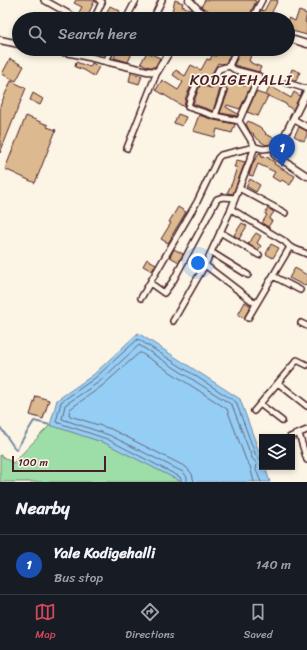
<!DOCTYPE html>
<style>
body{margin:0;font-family:Sriracha,sans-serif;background:#20242c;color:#f1f3f6}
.controls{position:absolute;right:12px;bottom:12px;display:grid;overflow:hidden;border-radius:0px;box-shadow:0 2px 6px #0003}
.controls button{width:36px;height:36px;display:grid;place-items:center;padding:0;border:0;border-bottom:1px solid #363941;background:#171b24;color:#f1f3f6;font:20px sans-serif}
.scale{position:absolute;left:12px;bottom:10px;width:94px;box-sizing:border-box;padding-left:4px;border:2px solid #4a1f2b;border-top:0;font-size:11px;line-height:14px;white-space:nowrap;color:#4a1f2b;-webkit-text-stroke:3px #fcf5e5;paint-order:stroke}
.you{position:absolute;left:198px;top:263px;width:14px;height:14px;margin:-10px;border:3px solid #fff;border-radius:50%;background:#1a73e8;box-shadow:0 0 0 6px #1a73e833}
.badge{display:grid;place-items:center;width:26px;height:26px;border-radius:50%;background:#d1495b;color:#fff;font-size:13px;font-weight:700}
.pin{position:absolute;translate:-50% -33px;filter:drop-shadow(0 1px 2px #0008)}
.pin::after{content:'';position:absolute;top:21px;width:14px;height:12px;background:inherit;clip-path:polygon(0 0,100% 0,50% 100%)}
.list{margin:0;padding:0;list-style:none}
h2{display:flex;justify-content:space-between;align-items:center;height:52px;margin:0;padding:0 16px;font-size:17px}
h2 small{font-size:13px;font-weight:400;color:#9ea1a6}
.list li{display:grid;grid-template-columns:26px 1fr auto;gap:12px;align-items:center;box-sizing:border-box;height:60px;padding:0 16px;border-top:1px solid #363941}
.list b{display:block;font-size:15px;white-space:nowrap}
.list p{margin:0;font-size:13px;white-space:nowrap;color:#9ea1a6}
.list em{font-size:13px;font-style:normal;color:#9ea1a6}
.icon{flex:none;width:22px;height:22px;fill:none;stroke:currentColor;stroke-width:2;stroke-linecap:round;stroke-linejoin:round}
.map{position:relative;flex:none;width:307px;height:482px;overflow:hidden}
.search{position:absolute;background:#171b24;box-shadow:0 2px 6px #0003;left:12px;right:12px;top:12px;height:44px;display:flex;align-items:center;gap:10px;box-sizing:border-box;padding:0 14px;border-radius:22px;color:#9ea1a6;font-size:15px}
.sheet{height:112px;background:#171b24}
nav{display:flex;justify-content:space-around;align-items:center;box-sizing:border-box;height:56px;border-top:1px solid #363941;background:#171b24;font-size:11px;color:#9ea1a6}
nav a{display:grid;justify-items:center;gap:2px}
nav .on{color:#d1495b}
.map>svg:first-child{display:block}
.green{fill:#9ddea8;stroke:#747e6a}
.water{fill:#95cef4;stroke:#7788a4}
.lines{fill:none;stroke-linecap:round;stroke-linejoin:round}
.shore{stroke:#68657b;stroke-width:1}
.stream{stroke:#7788a4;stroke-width:2}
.building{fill:#dcb98e;stroke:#4a1f2b}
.minor-casing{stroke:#4a1f2b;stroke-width:8}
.tertiary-casing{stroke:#4a1f2b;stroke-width:9}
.minor{stroke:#fcf5e5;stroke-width:5}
.tertiary{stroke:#fcf5e5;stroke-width:6}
.labels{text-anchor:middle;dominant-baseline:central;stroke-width:3.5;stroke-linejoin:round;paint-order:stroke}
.neighbourhood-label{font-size:15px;letter-spacing:1px;fill:#4a1f2b;stroke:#fcf5e5}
</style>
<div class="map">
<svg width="307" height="482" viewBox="0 0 307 482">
<rect width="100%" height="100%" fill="#fcf5e5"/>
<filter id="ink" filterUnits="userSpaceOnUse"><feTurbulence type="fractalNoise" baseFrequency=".025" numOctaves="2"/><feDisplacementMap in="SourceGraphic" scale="8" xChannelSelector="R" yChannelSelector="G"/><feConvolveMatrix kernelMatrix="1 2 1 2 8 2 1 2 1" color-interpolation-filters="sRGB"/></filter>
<g filter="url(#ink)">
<path class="green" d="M50 425 105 443 182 482H0V455L13 463Z"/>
<path class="water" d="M138 333 240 399 262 460V467H265L270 482H182L105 443 50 425 57 400 93 375Z"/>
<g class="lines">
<path class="shore" d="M182 482 180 477 107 439 56 422 61 402 95 378 138 339 236 402 256 456 259 459H262
M187 482V477L183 472 109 435 62 419 65 405 99 382 139 345 232 405 252 458 257 464 256 470 261 482
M194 482 192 474 186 467 111 429 70 416 69 414 70 409 102 386 139 353H141L227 409 246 460 250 466 254 482"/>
<path class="stream" d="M0 427 16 450 34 421 50 425"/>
</g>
<path class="building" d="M76 0H95L86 19 78 14 82 7 74 3Z
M175 0 183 3 182 6 192 10 194 12 192 19H177L179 13 172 11Z
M205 0H253L256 1 248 19H215L216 18 207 13 208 10 201 7Z
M270 0H278L271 14 284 18V19H257L261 10 264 11Z
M110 6 120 11 116 19H103Z
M299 11 307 14 305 22 307 23V35L288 30V18L295 21Z
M118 49H123L132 53 128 62 114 58Z
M220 49 232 50 226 63 221 64 218 63 209 79 199 76 195 77 186 97 184 107 156 90 162 80 178 90 183 82 173 75 176 70 185 76 191 65 201 70 207 59 210 60 212 55 216 56Z
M245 49H253L249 61 251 62V63L261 67 259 72 234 65 240 52 243 53Z
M147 52 160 58 155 67H149L141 63Z
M10 59 24 66 16 81 2 74Z
M76 62 90 67 92 63 99 67 94 76 84 70 75 67Z
M292 69 300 72 296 81 289 78Z
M131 73 142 76 139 84 129 81Z
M228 76 235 78 234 82 245 86 247 81 252 83 240 109 227 105 226 107 238 114 237 116 220 113 228 92 227 89 225 87 220 89 213 111 193 104 200 85 211 88 214 86 217 81 226 83Z
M11 81 26 88 0 153V106Z
M270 86 291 98 294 92 300 96 293 110 286 105V104L266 95Z
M256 92 268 96 258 116 247 112Z
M33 93 43 99 40 105 30 100Z
M178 114 186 117 182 126 174 123Z
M199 115 214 120 235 124 232 133 217 129 215 137 193 131Z
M26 116 48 125 47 127 56 130 35 183 5 169Z
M248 121 260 127 266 133 265 134 274 138 271 144 266 145 260 141 253 135 254 134 250 132 246 124Z
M299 127 307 131V135L304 141 294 136Z
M259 153 262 154 261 156 263 158 264 156 269 158V159L275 162 274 164 295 176 290 185 282 180 280 182 272 177 275 172 258 164 253 176 249 175 253 163Z
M237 160 245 162 233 194 227 193 232 183 237 167H234Z
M250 179 260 185 256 192 246 186Z
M178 207 186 212 171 237H172L168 243 161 239 171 223 169 222Z
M268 208 274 212 269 219 272 221 268 227 262 223 267 215 265 214Z
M242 223 247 226 239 239 234 235Z
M256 233 261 236 257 243 261 246 258 250 248 244Z
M271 244 279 248 273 258 266 254Z
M174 249 183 254 179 262 170 257Z
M147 259 156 264 152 271 143 266Z
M295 268 307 275V284L305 286 289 278Z
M245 302 251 306 244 318 238 315Z
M36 396 49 400 43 419 30 415Z"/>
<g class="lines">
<defs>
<path id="minor" d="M44 0 78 19
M94 19 102 2 99 0
M126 19 136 0
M153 19 162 0
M252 19 262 0
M106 61 112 49
M229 66 237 49
M287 83 307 89
M215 116 239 121
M293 119 307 127
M127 148 157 72
M239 188 285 213
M231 209 284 241 290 247 307 254
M220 232 259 255
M211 252 248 275
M205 265 256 304
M273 276 300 290
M150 283 164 293 173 281 217 199 223 197 235 198
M141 298 197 202 218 158 221 155 255 147 263 149 279 147
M248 318 290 247
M173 321 205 265 231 209 255 147 239 121 259 76 235 70 229 66 219 69 211 84 198 80 190 99 188 107 215 116 224 91
M301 323 307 326
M278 383 307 406
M260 404 282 421
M254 411 297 360 307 365
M299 434 307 460
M290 437 307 430"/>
<path id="tertiary" d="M189 0 207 19
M288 38 307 44
M0 40 19 44
M46 49 76 54 147 71 157 72 171 49
M307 91 275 155 307 176"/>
</defs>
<use href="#minor" class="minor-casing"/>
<use href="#tertiary" class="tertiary-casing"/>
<use href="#minor" class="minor"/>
<use href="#tertiary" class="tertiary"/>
</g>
</g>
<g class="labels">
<g class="neighbourhood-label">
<text x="241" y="80">KODIGEHALLI</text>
</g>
</g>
</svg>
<div class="controls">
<button><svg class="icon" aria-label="layers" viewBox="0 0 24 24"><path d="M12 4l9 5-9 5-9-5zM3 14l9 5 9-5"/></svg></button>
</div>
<div class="scale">100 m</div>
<div class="you"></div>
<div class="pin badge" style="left:282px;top:167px;background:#1a4fb4">1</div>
<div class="search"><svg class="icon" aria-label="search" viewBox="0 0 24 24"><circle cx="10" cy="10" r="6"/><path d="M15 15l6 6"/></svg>Search here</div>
</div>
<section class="sheet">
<h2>Nearby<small></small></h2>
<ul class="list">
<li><span class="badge" style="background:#1a4fb4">1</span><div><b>Yale Kodigehalli</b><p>Bus stop</p></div><em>140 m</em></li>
</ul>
</section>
<nav>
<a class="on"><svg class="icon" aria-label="map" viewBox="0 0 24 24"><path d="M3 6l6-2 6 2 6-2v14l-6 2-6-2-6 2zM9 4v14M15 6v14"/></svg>Map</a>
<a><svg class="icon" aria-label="directions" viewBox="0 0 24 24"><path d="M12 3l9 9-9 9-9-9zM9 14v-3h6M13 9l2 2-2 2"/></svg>Directions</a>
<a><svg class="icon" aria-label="saved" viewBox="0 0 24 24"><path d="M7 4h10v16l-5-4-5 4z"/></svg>Saved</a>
</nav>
